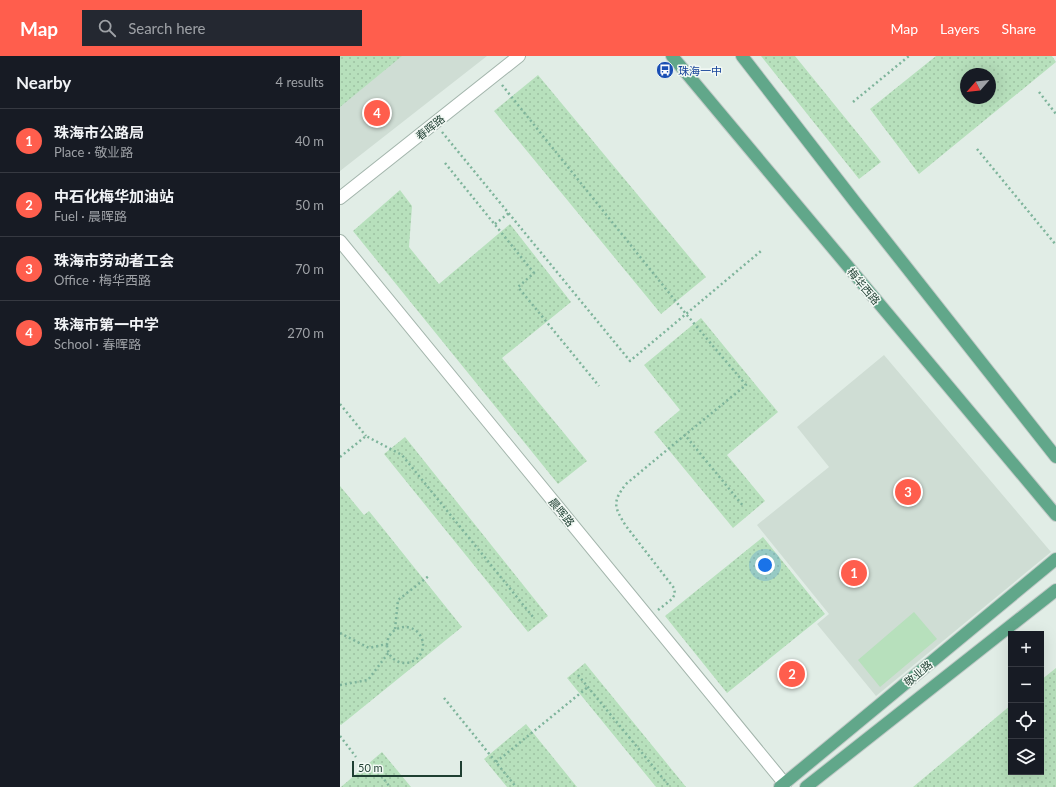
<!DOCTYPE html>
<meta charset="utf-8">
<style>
body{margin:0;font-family:Lato,"Noto Sans SC",sans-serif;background:#242831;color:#f1f3f6}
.controls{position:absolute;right:12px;bottom:12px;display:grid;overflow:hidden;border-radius:0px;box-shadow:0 4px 16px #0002}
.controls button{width:36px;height:36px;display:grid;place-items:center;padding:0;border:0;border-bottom:1px solid #363941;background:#171b24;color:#f1f3f6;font:20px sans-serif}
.compass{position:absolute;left:620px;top:12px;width:36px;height:36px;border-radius:50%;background:#171b24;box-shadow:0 4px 16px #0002;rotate:242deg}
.scale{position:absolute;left:12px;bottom:10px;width:110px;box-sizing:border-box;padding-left:4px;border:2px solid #1f3f32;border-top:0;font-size:11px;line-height:14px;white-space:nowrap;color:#1f3f32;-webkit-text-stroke:3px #f2f9f4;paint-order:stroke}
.you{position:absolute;left:425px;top:509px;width:14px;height:14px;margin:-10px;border:3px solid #fff;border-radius:50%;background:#1a73e8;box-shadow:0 0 0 6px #1a73e833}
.badge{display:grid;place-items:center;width:26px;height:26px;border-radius:50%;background:#ff5e4d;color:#fff;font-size:13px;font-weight:700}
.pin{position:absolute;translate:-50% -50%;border:2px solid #fff;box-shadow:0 1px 4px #0006}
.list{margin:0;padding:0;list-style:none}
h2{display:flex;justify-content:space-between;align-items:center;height:52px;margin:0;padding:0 16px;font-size:17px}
h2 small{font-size:13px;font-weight:400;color:#9ea1a6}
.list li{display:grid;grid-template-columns:26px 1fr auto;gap:12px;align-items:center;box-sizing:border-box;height:64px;padding:0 16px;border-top:1px solid #363941}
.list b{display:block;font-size:15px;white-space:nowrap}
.list p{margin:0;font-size:13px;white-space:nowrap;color:#9ea1a6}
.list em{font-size:13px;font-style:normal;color:#9ea1a6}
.icon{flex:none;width:22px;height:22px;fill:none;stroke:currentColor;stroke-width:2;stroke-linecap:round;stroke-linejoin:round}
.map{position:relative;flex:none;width:716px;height:731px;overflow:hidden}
header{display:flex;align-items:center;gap:24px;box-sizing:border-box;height:56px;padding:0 20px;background:#ff5e4d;color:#fff}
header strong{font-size:19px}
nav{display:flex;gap:22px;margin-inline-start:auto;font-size:14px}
.search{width:280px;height:36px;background:#242831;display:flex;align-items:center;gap:10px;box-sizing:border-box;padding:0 14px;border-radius:0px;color:#9ea1a6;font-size:15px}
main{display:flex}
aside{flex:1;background:#171b24}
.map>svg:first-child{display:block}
.built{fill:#cfddd4}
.grass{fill:url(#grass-dots);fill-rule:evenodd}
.garden{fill:#b7e0bc}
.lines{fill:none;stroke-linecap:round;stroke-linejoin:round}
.minor-casing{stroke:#a3b5ac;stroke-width:14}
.major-casing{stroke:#c0c9c6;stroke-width:14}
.path{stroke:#7eb49b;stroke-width:2.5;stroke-dasharray:2 3;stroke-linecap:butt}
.minor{stroke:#fff;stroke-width:12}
.major{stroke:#61a78a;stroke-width:12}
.labels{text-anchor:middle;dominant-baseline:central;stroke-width:3;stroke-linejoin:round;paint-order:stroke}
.transit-label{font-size:11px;fill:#164399;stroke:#f2f9f4;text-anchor:start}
.street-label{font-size:11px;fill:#1f3f32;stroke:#f2f9f4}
</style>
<header>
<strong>Map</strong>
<div class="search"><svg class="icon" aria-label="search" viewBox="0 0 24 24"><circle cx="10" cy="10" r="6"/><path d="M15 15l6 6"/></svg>Search here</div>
<nav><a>Map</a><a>Layers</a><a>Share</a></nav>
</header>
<main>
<aside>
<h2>Nearby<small>4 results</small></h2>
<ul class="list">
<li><span class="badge">1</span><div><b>珠海市公路局</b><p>Place · 敬业路</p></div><em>40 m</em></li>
<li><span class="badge">2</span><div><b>中石化梅华加油站</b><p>Fuel · 晨晖路</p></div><em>50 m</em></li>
<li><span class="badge">3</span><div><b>珠海市劳动者工会</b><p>Office · 梅华西路</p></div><em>70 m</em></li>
<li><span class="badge">4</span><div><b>珠海市第一中学</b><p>School · 春晖路</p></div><em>270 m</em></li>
</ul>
</aside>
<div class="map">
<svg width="716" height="731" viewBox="0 0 716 731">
<defs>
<pattern id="grass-dots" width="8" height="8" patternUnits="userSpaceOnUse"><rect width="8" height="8" fill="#b7e0bc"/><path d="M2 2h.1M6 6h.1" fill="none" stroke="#9dc1a2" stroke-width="1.8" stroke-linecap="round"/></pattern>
</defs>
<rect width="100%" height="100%" fill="#e1ede6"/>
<path class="built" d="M0 0H147L0 115Z
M544 299 711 496 536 640 477 568 489 558 417 469 489 411 457 371Z"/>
<path class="grass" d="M0 0H62L0 51Z
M421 0H455L541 106 519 123Z
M596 0H712L716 6 579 118 530 53ZM626 18H650V42H626Z
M198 19 366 221 321 258 154 55Z
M60 134 72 150 69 191 99 228 170 168 231 246 162 302 247 405 218 428 13 175Z
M361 262 438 356 387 399 425 445 393 472 314 376 340 354 304 309Z
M65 381 208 560 188 576 44 398Z
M0 430 24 459 29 455 122 571 1 669 0 668Z
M423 481 485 558 387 637 325 560Z
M245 607 346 731H316L227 622Z
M716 612V731H573L671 649V716H701V624Z
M186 668 237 731H167L144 703Z
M42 696 71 731H1Z"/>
<path class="garden" d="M574 556 597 583 540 631 518 604Z"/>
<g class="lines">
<defs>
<path id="minor" d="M0 142 179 0
M0 185 445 728"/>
<path id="major" d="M332 0 716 459
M402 0 515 146 716 401
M440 731 716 503
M466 731 716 534"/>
</defs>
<use href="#minor" class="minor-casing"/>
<use href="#major" class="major-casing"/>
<path class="path" d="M162 29 346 258 406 329 345 379
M699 36 716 58
M513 46 569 0
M102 76 290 305 421 195
M637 93 716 189
M105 107 194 217 178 231 259 330
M155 168 169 157
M0 348 26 380
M0 401 26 380 62 399 193 561
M318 554 332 543 335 538 334 532 286 470C274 451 272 446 286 428L345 379 404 451
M47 589a18 18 0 1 1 36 0a18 18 0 1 1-36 0Z
M55 573 58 544 90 519
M0 577 29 592 47 588
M238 619 330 731
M0 629 28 624 49 596
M104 642 176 731
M0 680 16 701
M156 706 248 631
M35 712 50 731"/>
<use href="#minor" class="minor"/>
<use href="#major" class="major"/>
</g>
<defs>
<symbol id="bus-disc" viewBox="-11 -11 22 22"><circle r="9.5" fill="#1a4fb4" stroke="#f2f9f4"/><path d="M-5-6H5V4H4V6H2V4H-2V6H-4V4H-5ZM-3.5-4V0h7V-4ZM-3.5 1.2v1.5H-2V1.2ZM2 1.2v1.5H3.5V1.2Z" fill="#fff"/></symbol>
</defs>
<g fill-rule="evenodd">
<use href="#bus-disc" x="315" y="4" width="20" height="20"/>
</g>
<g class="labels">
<g class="transit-label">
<text x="338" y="14">珠海一中</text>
</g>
<g class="street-label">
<text transform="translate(90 71) rotate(-38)">春晖路</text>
<text transform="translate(524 230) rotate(50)">梅华西路</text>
<text transform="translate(222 456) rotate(51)">晨晖路</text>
<text transform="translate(578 617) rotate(-40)">敬业路</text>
</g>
</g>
</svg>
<div class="controls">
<button>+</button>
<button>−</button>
<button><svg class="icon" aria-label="locate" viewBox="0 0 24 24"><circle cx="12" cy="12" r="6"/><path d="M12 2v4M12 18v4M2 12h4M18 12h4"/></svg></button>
<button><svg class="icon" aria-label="layers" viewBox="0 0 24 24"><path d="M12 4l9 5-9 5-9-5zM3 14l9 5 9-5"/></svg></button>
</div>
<svg class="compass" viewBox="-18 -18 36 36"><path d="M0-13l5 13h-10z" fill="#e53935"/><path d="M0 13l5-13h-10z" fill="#9ea1a6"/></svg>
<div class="scale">50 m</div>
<div class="you"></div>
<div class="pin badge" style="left:514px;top:517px">1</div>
<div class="pin badge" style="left:452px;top:618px">2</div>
<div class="pin badge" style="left:568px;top:436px">3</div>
<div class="pin badge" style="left:37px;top:57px">4</div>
</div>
</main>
